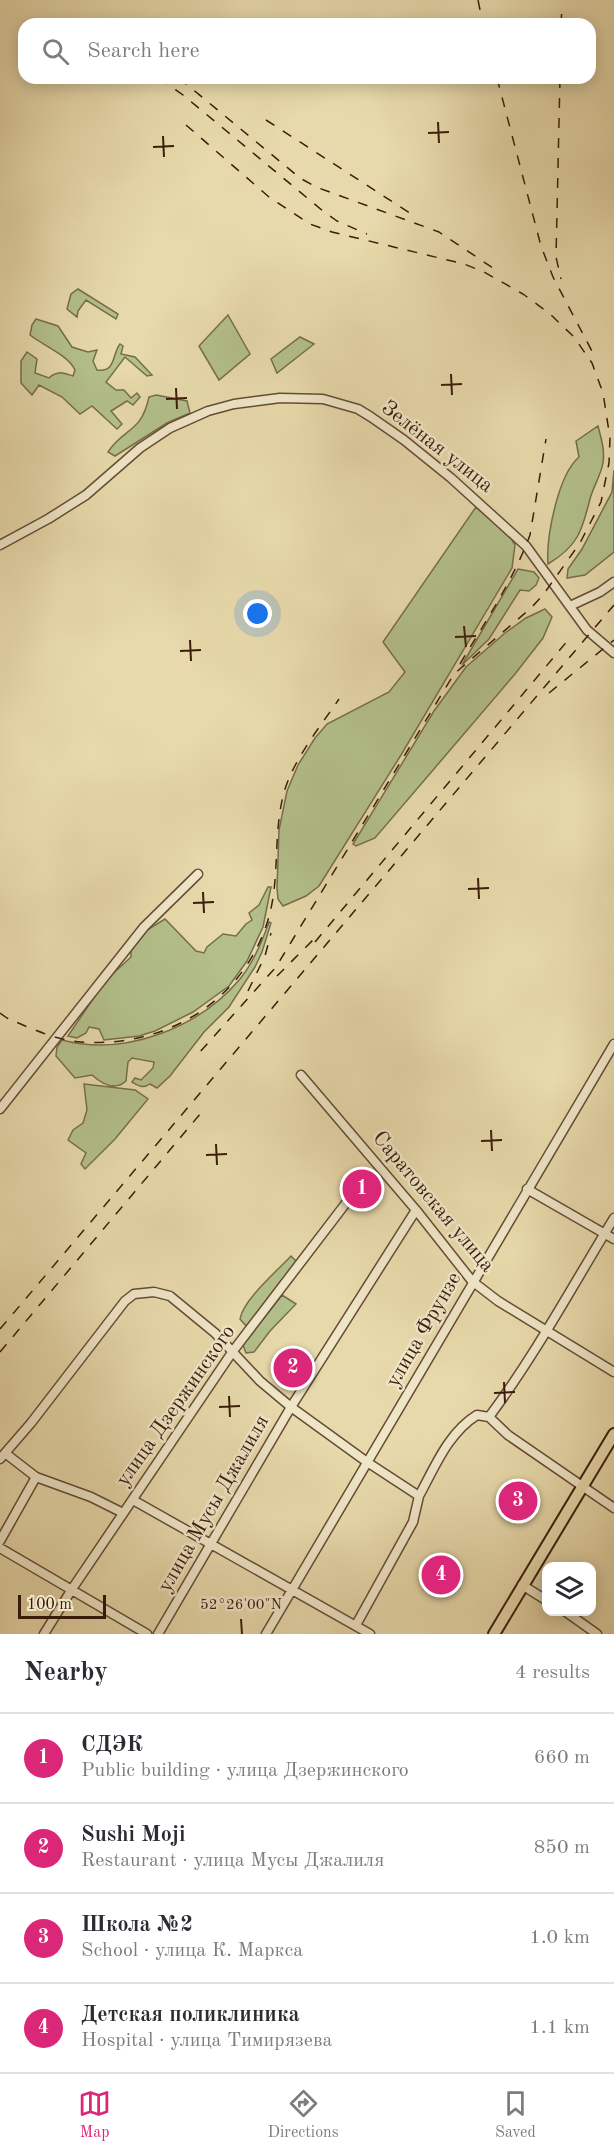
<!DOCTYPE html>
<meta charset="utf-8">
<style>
body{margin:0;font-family:"Old Standard TT",serif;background:#f2f2f3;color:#2b2b33}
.controls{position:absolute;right:18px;bottom:18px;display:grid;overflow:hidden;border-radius:12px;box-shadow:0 3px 15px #0003}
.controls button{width:54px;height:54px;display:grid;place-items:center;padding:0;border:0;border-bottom:2px solid #e1e1e2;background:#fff;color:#2b2b33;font:30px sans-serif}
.scale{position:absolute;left:18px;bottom:15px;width:88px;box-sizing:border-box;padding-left:6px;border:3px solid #3a1c0b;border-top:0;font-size:16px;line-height:21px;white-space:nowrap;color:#3a1c0b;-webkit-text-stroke:4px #efe6c8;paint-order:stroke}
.you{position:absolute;left:258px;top:614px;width:21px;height:21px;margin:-15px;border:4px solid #fff;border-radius:50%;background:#1a73e8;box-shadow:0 0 0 9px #1a73e833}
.badge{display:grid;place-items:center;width:39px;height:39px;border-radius:50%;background:#db2777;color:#fff;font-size:20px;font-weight:700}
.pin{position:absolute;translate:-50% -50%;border:3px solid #fff;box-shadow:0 2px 6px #0006}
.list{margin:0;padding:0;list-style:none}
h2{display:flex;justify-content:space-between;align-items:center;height:78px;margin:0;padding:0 24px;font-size:26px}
h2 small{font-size:20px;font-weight:400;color:#7c7c81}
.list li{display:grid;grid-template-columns:39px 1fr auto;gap:18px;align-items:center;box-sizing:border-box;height:90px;padding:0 24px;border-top:2px solid #e1e1e2}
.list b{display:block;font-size:22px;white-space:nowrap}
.list p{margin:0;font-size:20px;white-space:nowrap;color:#7c7c81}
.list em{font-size:20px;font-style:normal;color:#7c7c81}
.icon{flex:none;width:33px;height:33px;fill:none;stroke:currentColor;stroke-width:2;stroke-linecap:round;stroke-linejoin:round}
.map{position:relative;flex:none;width:614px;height:1634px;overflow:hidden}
.search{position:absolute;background:#fff;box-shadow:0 3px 15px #0003;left:18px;right:18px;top:18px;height:66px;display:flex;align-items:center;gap:15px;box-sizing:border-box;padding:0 21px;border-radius:18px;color:#7c7c81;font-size:22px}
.sheet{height:438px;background:#fff}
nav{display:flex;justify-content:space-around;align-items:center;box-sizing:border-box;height:84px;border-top:2px solid #e1e1e2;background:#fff;font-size:16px;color:#7c7c81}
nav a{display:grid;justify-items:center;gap:3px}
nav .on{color:#db2777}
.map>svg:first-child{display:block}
.green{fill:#b3c08b;stroke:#766e4b;stroke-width:1.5}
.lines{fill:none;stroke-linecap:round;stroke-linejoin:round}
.minor-casing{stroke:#654b33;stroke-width:11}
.major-casing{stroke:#3a1c0b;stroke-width:14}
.minor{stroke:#efe6c8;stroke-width:8}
.major{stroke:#e7d9ab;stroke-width:10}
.rail{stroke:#3a1c0b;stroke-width:1.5;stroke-dasharray:10 10;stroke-linecap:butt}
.ticks{fill:none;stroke:#3a1c0b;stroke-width:2}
.labels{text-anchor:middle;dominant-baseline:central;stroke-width:5;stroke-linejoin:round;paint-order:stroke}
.street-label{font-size:21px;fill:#3a1c0b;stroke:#efe6c8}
.ticks-label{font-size:15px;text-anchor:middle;fill:#3a1c0b;stroke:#efe6c8;stroke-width:5;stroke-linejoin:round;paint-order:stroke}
</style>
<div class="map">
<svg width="614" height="1634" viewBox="0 0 614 1634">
<rect width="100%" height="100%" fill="#e7d9ab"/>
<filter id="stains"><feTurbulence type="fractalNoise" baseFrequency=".00333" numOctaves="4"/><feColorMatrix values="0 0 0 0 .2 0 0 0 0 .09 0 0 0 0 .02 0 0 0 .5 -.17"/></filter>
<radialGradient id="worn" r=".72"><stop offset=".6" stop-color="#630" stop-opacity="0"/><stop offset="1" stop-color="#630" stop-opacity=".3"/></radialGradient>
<path class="green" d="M78 289 118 314 116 319 86 300 78 311 77 317 67 309 71 294Z
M228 315 250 354 219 380 199 346Z
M36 319 58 326 72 347 88 352 97 350 93 361 97 370C116 373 112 354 120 344L123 346 121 354 135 357 152 375 147 376 125 357 106 382 116 390H124L131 398 137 393 140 397 133 405 127 401 111 411 122 424 117 429 92 406 80 414 62 397 39 385 32 395 21 383V361L27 352 37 359 35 373 49 378C57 370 63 373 73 376L75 370C68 355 44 346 30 335L32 325Z
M300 337 314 344 277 373 271 359Z
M156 395 187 401 190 413 167 423 115 456 108 452C124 427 141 434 149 397Z
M598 426C601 438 605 450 603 463 601 475 593 487 590 499 582 531 578 546 548 564 546 537 558 475 579 457L576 441Z
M614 470V552L585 575 567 578 568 569 582 549 612 492Z
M476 507 509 535 515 545 512 568 401 755 319 886 306 896 283 906 278 899 277 888 279 830 287 791 298 765 315 738 327 724 389 692 405 672 383 642Z
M518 569 534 572 539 578 536 585 529 591 520 590 489 639 462 665Z
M545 609 552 617 543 638 515 674 375 838 356 846 353 844 434 711 466 667 505 633 526 618Z
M268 887H271L263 927 247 961 229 986 193 1012 155 1031 139 1036 104 1040 99 1029 89 1027 86 1033 77 1038 68 1036 105 981 131 957V948L147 930 165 919 196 951 204 953 207 947 223 934 236 936 246 924 252 920 249 913 259 905Z
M269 922 271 923 262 952 255 967 229 1007 204 1032 170 1076 157 1088 150 1084C143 1089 139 1086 132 1082L135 1078 141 1080 153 1068 154 1062 132 1058 128 1062 126 1081C115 1091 102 1084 92 1075L75 1078 56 1056 57 1047 62 1040C124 1057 199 1028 240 979 253 963 262 942 269 922Z
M84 1084 135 1090 148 1099 115 1139 85 1169 81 1164 86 1153 68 1140 73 1130 83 1123 87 1110Z
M291 1256 297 1262 254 1321 246 1326 240 1319C243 1300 277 1271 291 1256Z
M282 1295 296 1304 270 1331 254 1352 246 1353 243 1345Z"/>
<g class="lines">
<defs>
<path id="minor" d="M0 545 48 519 86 495 140 448 170 428 208 411 234 404 280 398 323 399 358 409 371 417 404 440 451 478 526 546 587 630 614 653
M570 606 600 592 614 582
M301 1075 416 1210 472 1281 498 1301 614 1372
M0 1109 144 927 198 874
M527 1189 614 1239
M489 1417 508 1435 614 1508
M5 1453 36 1477 91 1497 123 1513
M0 1459 31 1423 125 1301 134 1294 154 1292 170 1296 215 1333 260 1381 291 1407 367 1462 419 1496 413 1522 356 1625
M419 1496C435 1467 448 1433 477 1415L489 1417C536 1354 573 1285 614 1218
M133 1500 370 1634
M0 1541 36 1477
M0 1548 147 1634
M522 1585 546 1600
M566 1612 597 1634
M44 1634 72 1589 233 1351 346 1203
M158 1634 291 1407 416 1210
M266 1634 614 1044"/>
<path id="major" d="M494 1634 614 1434"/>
</defs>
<use href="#minor" class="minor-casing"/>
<use href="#major" class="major-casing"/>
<use href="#minor" class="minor"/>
<use href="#major" class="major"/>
<path class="rail" d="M478 0 483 24
M561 24 562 8
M159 78 183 95 323 211 337 221 367 234
M179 78 300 178 316 187 439 232 499 272
M497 78 541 246 553 277 594 355
M560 78 556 257 561 279
M266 120 416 217
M186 125 269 197 310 224 332 232 464 264 484 272 523 294 550 314 574 337 592 363 603 393 610 438 609 463 601 502 580 543 543 595 531 608 454 674 276 967 199 1053
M460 664C485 622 513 581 530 535L546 439
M549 693 614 640
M315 942 569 639
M277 976 319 934
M248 991 265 956 271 933
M0 1013 7 1018C30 1028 55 1040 81 1042 165 1048 243 1002 268 920 281 877 272 832 285 789 296 756 320 727 339 699
M0 1329 614 605
M0 1352 206 1107"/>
</g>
<path class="ticks" d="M438 122 439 143M428 133 449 132M163 136 164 157M153 147 174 146M451 374 452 395M441 385 462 384M176 388 177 409M166 399 187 398M464 626 466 647M455 637 476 636M190 640 191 661M180 651 201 650M478 878 479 899M468 889 489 888M203 892 204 913M193 903 214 902M491 1130 492 1151M481 1141 502 1140M216 1144 217 1165M206 1155 227 1154M504 1382 505 1403M494 1393 515 1392M229 1396 230 1417M219 1407 240 1406M241 1619 242 1634"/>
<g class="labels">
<g class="street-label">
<text transform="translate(437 447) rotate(38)">Зелёная улица</text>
<text transform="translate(433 1202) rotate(50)">Саратовская улица</text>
<text transform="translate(424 1330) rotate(-60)">улица Фрунзе</text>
<text transform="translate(176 1406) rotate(-55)">улица Дзержинского</text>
<text transform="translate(214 1504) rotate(-60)">улица Мусы Джалиля</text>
</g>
</g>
<g class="ticks-label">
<text x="241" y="1609">52°26'00"N</text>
</g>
<rect width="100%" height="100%" filter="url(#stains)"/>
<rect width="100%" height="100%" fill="url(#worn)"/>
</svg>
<div class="controls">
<button><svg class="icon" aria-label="layers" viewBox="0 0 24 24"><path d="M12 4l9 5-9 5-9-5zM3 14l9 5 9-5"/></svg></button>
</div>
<div class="scale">100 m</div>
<div class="you"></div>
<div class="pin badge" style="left:362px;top:1189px">1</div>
<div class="pin badge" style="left:293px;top:1368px">2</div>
<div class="pin badge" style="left:518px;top:1501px">3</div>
<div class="pin badge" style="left:441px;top:1575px">4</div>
<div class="search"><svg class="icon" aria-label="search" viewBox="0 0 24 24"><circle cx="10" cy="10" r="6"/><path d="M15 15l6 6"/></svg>Search here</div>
</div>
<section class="sheet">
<h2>Nearby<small>4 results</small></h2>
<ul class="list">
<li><span class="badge">1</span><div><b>СДЭК</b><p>Public building · улица Дзержинского</p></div><em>660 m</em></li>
<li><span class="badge">2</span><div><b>Sushi Moji</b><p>Restaurant · улица Мусы Джалиля</p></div><em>850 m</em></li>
<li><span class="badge">3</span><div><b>Школа №2</b><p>School · улица К. Маркса</p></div><em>1.0 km</em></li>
<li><span class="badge">4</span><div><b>Детская поликлиника</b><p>Hospital · улица Тимирязева</p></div><em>1.1 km</em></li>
</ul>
</section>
<nav>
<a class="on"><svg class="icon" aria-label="map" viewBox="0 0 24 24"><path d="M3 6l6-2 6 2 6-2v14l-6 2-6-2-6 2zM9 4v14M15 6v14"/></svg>Map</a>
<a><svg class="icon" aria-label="directions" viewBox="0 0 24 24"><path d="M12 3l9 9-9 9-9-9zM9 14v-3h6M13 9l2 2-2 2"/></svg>Directions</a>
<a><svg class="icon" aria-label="saved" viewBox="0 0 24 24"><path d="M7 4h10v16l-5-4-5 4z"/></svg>Saved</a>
</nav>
